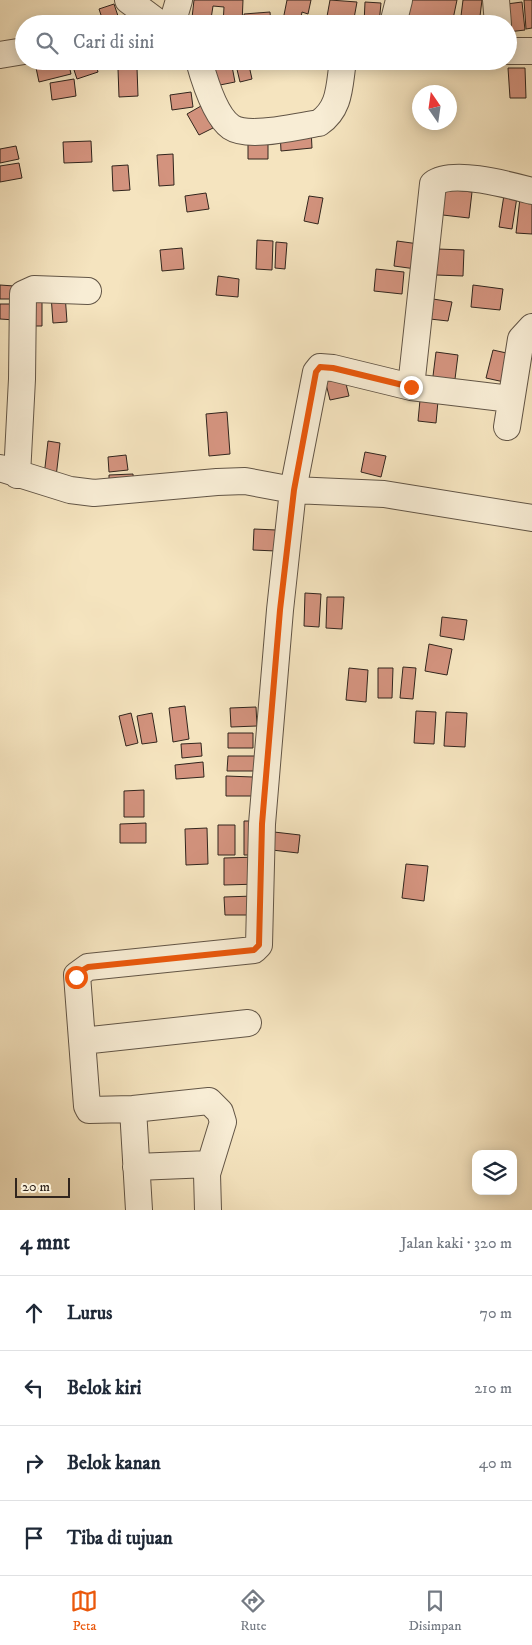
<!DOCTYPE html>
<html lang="id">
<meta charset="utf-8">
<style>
body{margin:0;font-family:"IM FELL DW Pica",serif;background:#f6f6f7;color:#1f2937}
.controls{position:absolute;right:15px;bottom:15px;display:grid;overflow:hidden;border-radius:10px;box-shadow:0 2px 12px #0003}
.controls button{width:45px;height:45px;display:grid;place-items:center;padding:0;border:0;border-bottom:1px solid #e0e1e3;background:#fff;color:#1f2937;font:25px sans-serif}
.compass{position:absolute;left:412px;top:85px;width:45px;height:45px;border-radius:50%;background:#fff;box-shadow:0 2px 12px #0003;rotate:347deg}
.scale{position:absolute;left:15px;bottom:12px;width:55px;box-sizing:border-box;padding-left:5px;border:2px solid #31251d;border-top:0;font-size:14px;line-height:18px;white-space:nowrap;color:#31251d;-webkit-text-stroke:4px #f8edd5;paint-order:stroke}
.stop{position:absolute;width:15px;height:15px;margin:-11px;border:4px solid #ea580c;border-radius:50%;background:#fff}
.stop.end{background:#ea580c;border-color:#fff;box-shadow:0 1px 5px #0008}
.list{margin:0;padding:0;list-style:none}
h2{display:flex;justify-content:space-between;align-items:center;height:65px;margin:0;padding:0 20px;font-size:21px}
h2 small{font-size:16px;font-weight:400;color:#747a83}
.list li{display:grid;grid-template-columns:32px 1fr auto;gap:15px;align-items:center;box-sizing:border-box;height:75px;padding:0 20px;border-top:1px solid #e0e1e3}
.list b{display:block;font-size:19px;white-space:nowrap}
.list em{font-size:16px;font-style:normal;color:#747a83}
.icon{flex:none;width:28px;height:28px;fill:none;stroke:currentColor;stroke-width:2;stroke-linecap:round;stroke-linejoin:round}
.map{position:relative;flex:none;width:532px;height:1210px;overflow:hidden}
.search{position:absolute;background:#fff;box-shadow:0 2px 12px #0003;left:15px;right:15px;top:15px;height:55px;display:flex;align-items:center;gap:12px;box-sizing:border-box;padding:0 18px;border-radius:28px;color:#747a83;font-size:19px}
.sheet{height:365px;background:#fff}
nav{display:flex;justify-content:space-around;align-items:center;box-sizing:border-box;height:70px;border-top:1px solid #e0e1e3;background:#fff;font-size:14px;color:#747a83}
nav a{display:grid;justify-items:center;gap:2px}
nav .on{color:#ea580c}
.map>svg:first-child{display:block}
.building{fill:#d3937e;stroke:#31251d}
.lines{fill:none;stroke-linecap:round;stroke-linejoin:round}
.minor-casing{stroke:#625546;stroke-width:28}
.minor{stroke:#f8edd5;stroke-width:26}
.route{stroke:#ea580c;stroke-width:6}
</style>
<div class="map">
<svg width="532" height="1210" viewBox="0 0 532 1210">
<rect width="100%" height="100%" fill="#f5e4bf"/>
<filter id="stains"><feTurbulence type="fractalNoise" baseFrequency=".004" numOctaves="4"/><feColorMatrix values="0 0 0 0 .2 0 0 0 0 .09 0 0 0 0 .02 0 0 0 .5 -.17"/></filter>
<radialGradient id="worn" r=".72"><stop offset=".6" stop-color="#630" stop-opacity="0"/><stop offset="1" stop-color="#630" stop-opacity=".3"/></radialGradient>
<path class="building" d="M194 0H243L242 24H223L224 7 213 6 211 19 192 18Z
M287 0H311L308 14 302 12 300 23 283 20Z
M330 0 357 2 353 24 326 22Z
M410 0H457L452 24H429L406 19Z
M463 0H482L479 24H460Z
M524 0H532V28L526 29Z
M365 2 381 3 379 24H364Z
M522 2 525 30 508 32V24L499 5Z
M114 4 120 22 104 24 99 9Z
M270 12 271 24H245L244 14Z
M304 20 320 21 319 24H303Z
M41 61H68L71 74 39 82 35 63Z
M71 61H95L98 72 77 79Z
M210 61H231L235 82 215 86Z
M235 61H248L252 79 240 82Z
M137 68 138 96 119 97 118 69Z
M508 68H525L526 98H510Z
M74 79 76 96 52 100 50 83Z
M191 92 193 107 172 110 170 95Z
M201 106 213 128 199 135 187 114Z
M311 129 312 148 281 151 280 131Z
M248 138 268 139V159H248Z
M91 141 92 162 64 163 63 142Z
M16 146 19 159 0 163V149Z
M173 154 174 185 159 186 157 155Z
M19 163 22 178 0 182V166Z
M128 165 130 190 113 191 112 166Z
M437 188 472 192 469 218 434 214Z
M206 193 209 209 187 212 185 196Z
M504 195 517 197 512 229 499 227Z
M309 196 323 198 318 224 304 221Z
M520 198 532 199V234L516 233Z
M257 240 273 241 272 270 256 269Z
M397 241 419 244 416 269 394 266Z
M276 242 287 243 285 269 275 268Z
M182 248 184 269 162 271 160 250Z
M438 249 464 250 463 276 436 275Z
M376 269 404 272 402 294 374 291Z
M218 276 239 279 238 297 216 295Z
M0 285 14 286V299H0Z
M473 285 503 289 500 310 471 307Z
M65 294 67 322 53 323 51 295Z
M28 296 42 297V326H27Z
M433 299 452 302 448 321 430 319Z
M0 304H15V320L0 319Z
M493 350 511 354 504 382 486 378Z
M436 352 458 355 454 387 432 384Z
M344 376 349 396 330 400 325 380Z
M420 400 438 401 436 423 418 421Z
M227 412 230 454 209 456 206 414Z
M48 441 60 443 56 477 44 476Z
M365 452 386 456 381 477 361 472Z
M126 455 128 470 109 472 108 457Z
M133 474 134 489 109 490V475Z
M254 529 276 530V551L253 550Z
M305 593 321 594 319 627 304 626Z
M327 597H344L342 629 326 628Z
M442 617 467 620 464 640 440 636Z
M429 644 452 649 447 675 425 671Z
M403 667 416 668 413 699 400 698Z
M349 668 368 670 366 702 346 700Z
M378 668H393L392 698H378Z
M185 706 189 739 173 742 169 708Z
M256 707 257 726 231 727 230 708Z
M416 711 436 712 434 744 414 743Z
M446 712 467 713 465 747 444 746Z
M131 713 138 743 126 746 119 716Z
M152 713 157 742 142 744 137 716Z
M228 733H253V748H228Z
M201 743 202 756 182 758 181 744Z
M228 756H256V771H227Z
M203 762 204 777 176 779 175 765Z
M226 776 253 777 254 796H226Z
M144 790V817H124V791Z
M244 821H260L261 855H244Z
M146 823V843H120V824Z
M218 825H235V855H218Z
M207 828 208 864 186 865 185 829Z
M274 832 300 835 298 853 272 850Z
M259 857 260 884 224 885V858Z
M406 864 428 866 424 901 402 898Z
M254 896V915H225L224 897Z"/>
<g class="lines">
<defs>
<path id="minor" d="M128 0 160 24
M496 0 498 24
M172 24 179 0
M393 24 399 0
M508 51H532
M0 55 24 51
M199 61C204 79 215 116 231 127 249 139 298 126 319 123 341 108 339 85 343 61
M411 387 433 184C452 169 509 185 532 191
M507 427 521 339 532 327
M0 468 70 490 94 493 217 482 245 481 293 490 384 494 532 518
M17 475 22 379 23 294 34 289 88 291
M82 1041 248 1023
M133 1109 139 1210
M136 1167 210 1164
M208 1210 207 1174 223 1122 220 1112 209 1101 133 1109 89 1110 87 1106 77 975 88 967 254 950 259 945 262 824 280 610 293 490 316 372 320 367 333 368 411 387 511 399"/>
</defs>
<use href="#minor" class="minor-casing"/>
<use href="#minor" class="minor"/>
</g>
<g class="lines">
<path class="route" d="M76 977 78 973 88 967 254 950 259 945 262 824 280 610 294 490 316 372 320 367 333 368 411 387"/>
</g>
<rect width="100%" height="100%" filter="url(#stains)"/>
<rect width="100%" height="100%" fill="url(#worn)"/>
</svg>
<div class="controls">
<button><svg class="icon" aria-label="layers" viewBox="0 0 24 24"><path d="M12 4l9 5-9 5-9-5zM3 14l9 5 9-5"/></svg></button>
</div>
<svg class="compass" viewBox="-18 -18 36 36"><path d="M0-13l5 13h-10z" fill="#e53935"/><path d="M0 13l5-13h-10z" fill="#747a83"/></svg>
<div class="scale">20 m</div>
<div class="stop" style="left:76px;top:977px"></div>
<div class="stop end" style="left:411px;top:387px"></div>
<div class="search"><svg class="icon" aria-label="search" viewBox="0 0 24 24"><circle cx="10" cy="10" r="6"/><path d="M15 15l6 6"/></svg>Cari di sini</div>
</div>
<section class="sheet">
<h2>4 mnt<small>Jalan kaki · 320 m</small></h2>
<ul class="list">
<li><svg class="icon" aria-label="ahead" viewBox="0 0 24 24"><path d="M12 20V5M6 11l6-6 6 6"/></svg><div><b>Lurus</b></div><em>70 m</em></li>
<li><svg class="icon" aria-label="left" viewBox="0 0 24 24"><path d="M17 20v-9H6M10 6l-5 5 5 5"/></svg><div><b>Belok kiri</b></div><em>210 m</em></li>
<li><svg class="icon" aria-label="right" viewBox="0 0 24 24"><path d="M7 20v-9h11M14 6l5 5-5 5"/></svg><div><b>Belok kanan</b></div><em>40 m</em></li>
<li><svg class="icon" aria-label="arrive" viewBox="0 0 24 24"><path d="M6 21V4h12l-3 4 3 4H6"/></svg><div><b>Tiba di tujuan</b></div></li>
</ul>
</section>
<nav>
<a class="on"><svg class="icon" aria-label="map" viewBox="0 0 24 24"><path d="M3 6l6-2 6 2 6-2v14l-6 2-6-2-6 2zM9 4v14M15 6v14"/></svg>Peta</a>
<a><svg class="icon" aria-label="directions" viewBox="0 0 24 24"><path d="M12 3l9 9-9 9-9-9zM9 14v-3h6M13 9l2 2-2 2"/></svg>Rute</a>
<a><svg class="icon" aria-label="saved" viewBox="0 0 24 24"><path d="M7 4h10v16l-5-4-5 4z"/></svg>Disimpan</a>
</nav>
